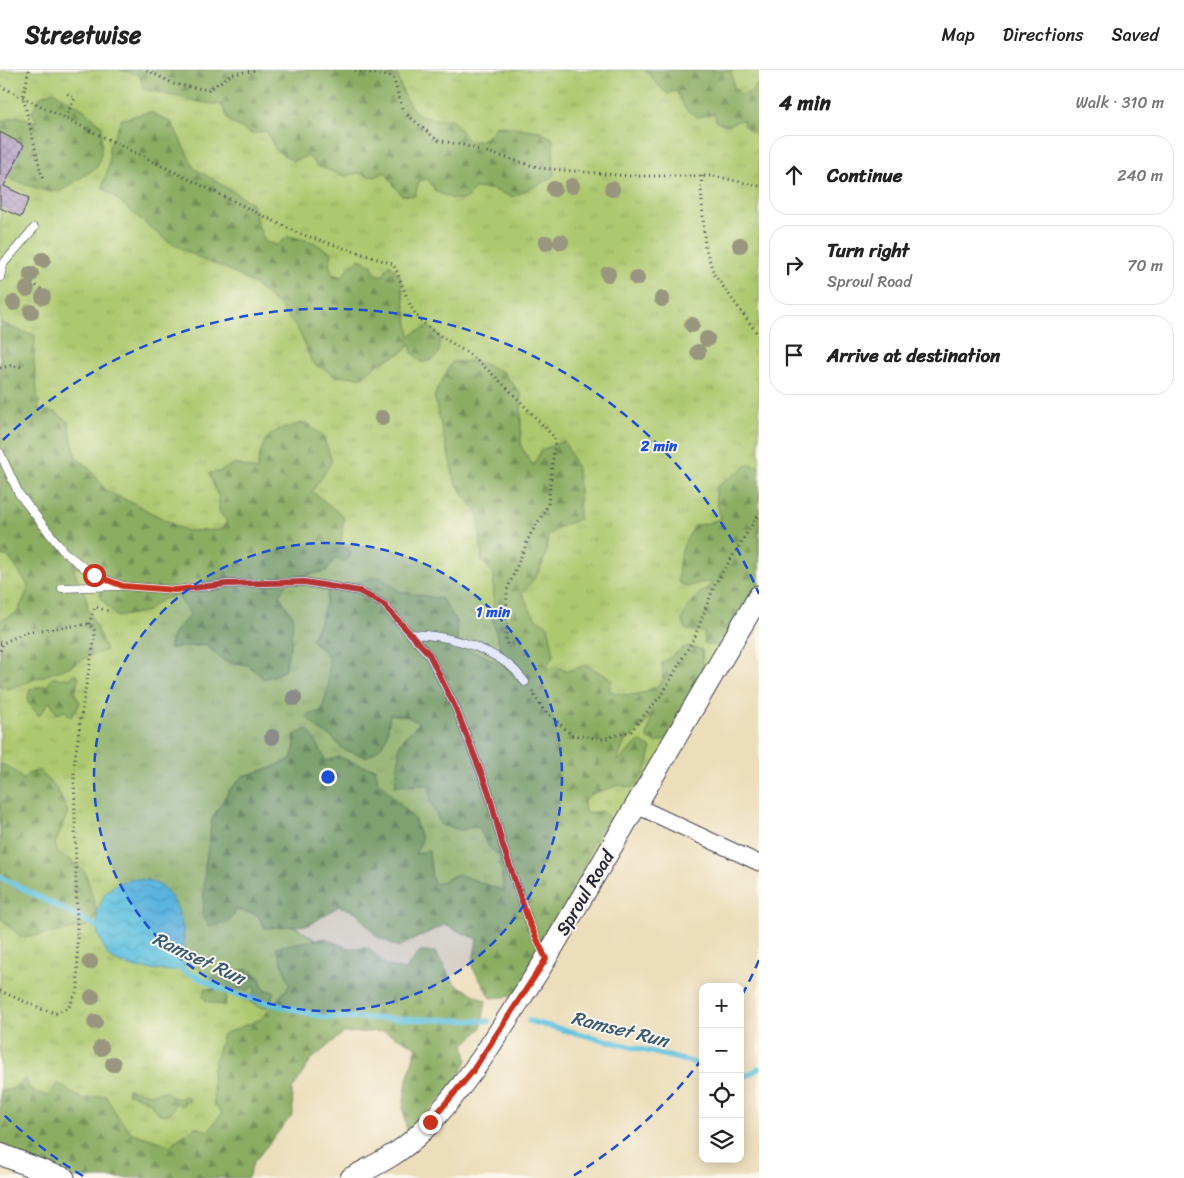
<!DOCTYPE html>
<meta charset="utf-8">
<style>
body{margin:0;font-family:Sriracha,sans-serif;background:#f2f2f2;color:#222}
.controls{position:absolute;right:15px;bottom:15px;display:grid;overflow:hidden;border-radius:10px;box-shadow:0 2px 12px #0003}
.controls button{width:45px;height:45px;display:grid;place-items:center;padding:0;border:0;border-bottom:1px solid #e0e0e0;background:#fff;color:#222;font:25px sans-serif}
.stop{position:absolute;width:15px;height:15px;margin:-11px;border:4px solid #c8321e;border-radius:50%;background:#fff}
.stop.end{background:#c8321e;border-color:#fff;box-shadow:0 1px 5px #0008}
.list{margin:0;padding:0;list-style:none}
h2{display:flex;justify-content:space-between;align-items:center;height:65px;margin:0;padding:0 20px;font-size:21px}
h2 small{font-size:16px;font-weight:400;color:#767676}
.list li{display:grid;grid-template-columns:32px 1fr auto;gap:15px;align-items:center;box-sizing:border-box;height:80px;margin:0 10px 10px;padding:0 10px;border:1px solid #e0e0e0;border-radius:20px}
.list b{display:block;font-size:19px;white-space:nowrap}
.list p{margin:0;font-size:16px;white-space:nowrap;color:#767676}
.list em{font-size:16px;font-style:normal;color:#767676}
.icon{flex:none;width:28px;height:28px;fill:none;stroke:currentColor;stroke-width:2;stroke-linecap:round;stroke-linejoin:round}
.map{position:relative;flex:none;width:759px;height:1108px;overflow:hidden}
header{display:flex;align-items:center;gap:30px;box-sizing:border-box;height:70px;padding:0 25px;background:#fff;border-bottom:1px solid #e0e0e0}
header strong{font-size:24px}
nav{display:flex;gap:28px;margin-inline-start:auto;font-size:18px}
main{display:flex}
aside{flex:1;background:#fff}
.map>svg:first-child{display:block}
.grass{fill:url(#grass-tufts);stroke:#687655}
.forest{fill:url(#forest-firs);stroke:#56684e}
.water{fill:url(#water-waves);stroke:#42728e}
.lines{fill:none;stroke-linecap:round;stroke-linejoin:round}
.stream{stroke:#62c3e0;stroke-width:5.5}
.building{fill:url(#building-cross-hatch)}
.service-casing{stroke:#403e4e;stroke-width:9}
.minor-casing{stroke:#403e4e;stroke-width:17}
.secondary-casing{stroke:#403e4e;stroke-width:23}
.path{stroke:#403e4e;stroke-width:3;stroke-dasharray:1 4;stroke-linecap:butt}
.service{stroke:#fff;stroke-width:8}
.minor{stroke:#fff;stroke-width:15}
.secondary{stroke:#fff;stroke-width:21}
.tree{fill:#98967e}
.route{stroke:#c8321e;stroke-width:6}
.ring{fill:none;stroke:#1d4ed8;stroke-width:2.5;stroke-dasharray:9 6}
.labels{text-anchor:middle;dominant-baseline:central;stroke-width:4;stroke-linejoin:round;paint-order:stroke}
.street-label{font-size:18px;fill:#22223b;stroke:#fbf7ec}
.water-label{font-size:19px;font-style:italic;fill:#385a75;stroke:#fbf7ec}
.centre{fill:#1d4ed8;stroke:#fbf7ec;stroke-width:2.5}
.ring-label{font-size:15px;text-anchor:middle;font-weight:bold;fill:#1d4ed8;stroke:#fbf7ec;stroke-width:4;stroke-linejoin:round;paint-order:stroke}
</style>
<header>
<strong>Streetwise</strong>
<nav><a>Map</a><a>Directions</a><a>Saved</a></nav>
</header>
<main>
<div class="map">
<svg width="759" height="1108" viewBox="0 0 759 1108">
<defs>
<pattern id="grass-tufts" width="24" height="20" patternUnits="userSpaceOnUse" patternTransform="scale(1.25)"><rect width="24" height="20" fill="#adc96f"/><path d="M3 7l-1-3M5 7V3M7 7l1-3M15 17l-1-3M17 17v-4M19 17l1-3" fill="none" stroke="#95ac61"/></pattern>
<pattern id="forest-firs" width="22" height="20" patternUnits="userSpaceOnUse" patternTransform="scale(1.25)"><rect width="22" height="20" fill="#8aad62"/><path d="M5 1l3.5 6h-7zM16 11l3.5 6h-7z" fill="#708c52"/></pattern>
<pattern id="water-waves" width="16" height="10" patternUnits="userSpaceOnUse" patternTransform="scale(1.25)"><rect width="16" height="10" fill="#62c3e0"/><path d="M0 5q4-4 8 0t8 0" fill="none" stroke="#55a7c1"/></pattern>
<pattern id="building-cross-hatch" width="8" height="8" patternUnits="userSpaceOnUse" patternTransform="scale(1.25)"><rect width="8" height="8" fill="#b29ec7"/><path d="M0 0l8 8M0 8l8-8" fill="none" stroke="#9080a3"/></pattern>
</defs>
<rect width="100%" height="100%" fill="#fbf7ec"/>
<filter id="ink" filterUnits="userSpaceOnUse"><feTurbulence type="fractalNoise" baseFrequency=".02" numOctaves="2"/><feDisplacementMap in="SourceGraphic" scale="10" xChannelSelector="R" yChannelSelector="G"/><feConvolveMatrix kernelMatrix="1 2 1 2 8 2 1 2 1" color-interpolation-filters="sRGB"/></filter>
<filter id="wash" filterUnits="userSpaceOnUse"><feTurbulence type="fractalNoise" baseFrequency=".0096" numOctaves="4" result="noise"/><feDisplacementMap in="SourceGraphic" scale="20" xChannelSelector="R" yChannelSelector="G"/><feGaussianBlur stdDeviation="1.12" result="paint"/><feColorMatrix in="noise" values="0 0 0 0 0 0 0 0 0 0 0 0 0 0 0 0 0 1.4 0 .05"/><feComposite in="paint" operator="in"/></filter>
<g filter="url(#wash)">
<rect width="100%" height="100%" fill="#ecdebb"/>
<path class="grass" d="M0 0H759V535L546 889 333 778 286 851 362 899 227 1108 0 1084Z"/>
<path class="forest" d="M119 0H395C401 16 408 44 427 48 434 50 443 49 451 49L469 72C483 72 489 67 496 55L540 61 553 69 554 105 546 111 512 127 492 119 476 118 464 130 451 128 436 122 428 109 419 111 415 126 401 125 385 102 375 107 358 103 345 106 317 96 308 86 293 91 276 80 266 61 252 64 229 51 222 35 199 32 144 19 139 5Z
M645 0H731L734 17 741 25C749 23 753 22 756 15H759V63L755 64 743 55 744 50C731 51 730 59 716 51L714 43 698 47C692 44 684 40 682 32 679 27 680 25 675 21L668 24C658 17 653 8 645 0Z
M53 21 83 39 102 56 101 84 97 97 61 121H46L12 110 0 94V56L1 52 16 46 37 52 32 42 40 27Z
M151 42 172 53 194 98 252 133 258 155 265 172 277 175 289 166 313 172 332 183 329 194 332 204 342 207 350 196 359 189 372 195 375 203 382 206 390 194 400 206 410 266 418 261 428 257 439 265C441 280 440 291 421 292L412 283 410 273 403 282 380 293 361 307 336 306 312 293 299 261 280 237 254 214 225 198 203 190 163 168 102 117 109 96V77L122 49Z
M0 252 20 261 35 265 34 292 39 340 55 342 68 351 76 387 90 399 106 421 137 435 186 461 220 460 227 452 219 441V429L209 403 218 402 236 394 257 400C259 389 261 375 269 366 276 359 296 354 306 353L323 366 332 390 323 406 312 421 344 447 340 479 343 477 348 478 351 483 349 488 344 492 339 491 336 487 326 501 292 508 279 525 293 547 291 573 284 601 264 609 248 595 224 591 207 575 169 578C172 563 180 554 191 545L178 526 166 528 156 533 148 541 117 547 100 527 103 499 73 498 87 530 88 540 106 580 87 587 69 597 8 619 0 616V550L17 543 29 517 9 487 0 485Z
M476 291 503 302 521 324V376L533 396 541 380 564 371 576 395 579 415V449L562 456 548 465C546 492 541 503 522 523L534 547 548 556 554 584 546 599 555 596 566 601 586 595 612 609 609 620C629 629 646 625 663 611L662 593 686 576 702 580 703 595 698 616 670 667 656 673 647 667 652 644 643 656 624 673 617 692 639 671 651 678C648 696 646 705 632 718L620 715 591 724 584 731 585 743 603 741 610 749 592 773 577 818 545 869 529 909 513 926 491 928 472 897 477 869 444 855 398 877 376 866 356 842 339 836 309 855 265 858 257 844 236 840 228 853 210 856 203 849 205 797 212 749 228 722 243 706 271 698 291 689 295 676 294 665 307 659 317 673 326 691 339 687 366 697 375 698 378 711 414 749 422 770 415 784 429 781 432 809 436 814 458 804 504 821 499 785C489 780 483 769 480 758L471 757 461 760 441 755 430 730V715L395 716 399 689V676L405 667 419 653 408 647 390 644C387 666 388 676 366 687L342 679 333 668 317 658 306 646 322 640 328 617 329 587 311 569C321 554 325 538 328 520L376 507H381L399 521 442 529 456 551 458 577 481 584 507 598 493 553 494 503 482 492 479 446 455 412 434 326 452 292Z
M750 394 759 397V539L723 577 704 573V562L686 560 682 551C685 541 689 533 697 526 702 521 708 519 712 512L700 513 687 517 678 512C679 488 681 474 696 455L709 453 721 448 716 430V417Z
M74 604 79 607 75 623 80 633 77 639 71 647 65 641 57 644 50 631 39 646 27 631 30 619 48 615 52 608 70 609Z
M0 694C10 697 17 701 22 710L28 704 39 700 58 721 68 742 55 774 58 784 68 788 85 802 97 842 92 854C85 858 80 857 73 859 56 863 39 865 21 867L2 850 0 844Z
M325 868 347 878H369L387 896 405 900 419 882H435L455 914 486 931 481 959 464 974 467 990 455 1014 407 1062 403 1038 407 1009 417 977 384 961 343 963 311 990 292 1020 293 1044 253 1093 248 1108H70L0 1084V1021L12 1019 26 1008 30 1020 48 1026 57 1013 82 1029 106 1025 117 1046 132 1063 170 1075 195 1057 208 1061 222 1043 214 1034 212 1001 223 964 261 949 290 915 276 877Z
M248 899 260 908 263 919 274 922 268 937C260 940 255 935 249 931L255 921 254 915 248 920 227 918 225 936 206 931 203 926 205 919H216V916L210 909 214 906 219 909 229 908 235 913 240 911 238 903 241 900Z
M128 1019 151 1024 165 1021C172 1026 177 1032 185 1026L189 1028V1031H183L184 1035 182 1036 176 1032C175 1036 172 1042 168 1044 160 1047 153 1040 151 1033L134 1025 127 1024Z"/>
<path class="water" d="M131 809C136 809 142 809 147 810 183 818 186 868 184 897L171 901 137 898 119 892 109 887 98 865 97 842 105 823 116 814Z"/>
<g class="lines">
<path class="stream" d="M0 807 104 860
M173 895 230 923 323 947 489 951
M529 951 703 995
M740 1005 746 1006 759 998"/>
</g>
<g id="blocks">
<path class="building" d="M0 62 24 75 4 116 29 128 21 147 0 138Z"/>
</g>
</g>
<g filter="url(#ink)">
<use href="#blocks" fill-opacity="0" stroke="#403e4e" stroke-width="1"/>
<g class="lines">
<defs>
<path id="service" d="M0 207 3 194 34 158
M0 383 19 424 64 482 94 505 123 516 175 520 227 514 304 512 359 521 383 534 429 585 456 639 489 723 502 773 529 852 544 885
M62 518 119 516
M410 564C445 565 480 574 509 595 515 599 520 606 525 612"/>
<path id="minor" d="M637 736 759 793"/>
<path id="secondary" d="M0 1084 53 1105 64 1108
M351 1108C373 1096 397 1085 416 1067 438 1047 464 1013 482 988L541 897 759 526"/>
</defs>
<use href="#service" class="service-casing"/>
<use href="#minor" class="minor-casing"/>
<use href="#secondary" class="secondary-casing"/>
<path class="path" d="M29 0 23 27 43 111
M147 0 174 14 208 20 232 4 258 0
M355 0 393 7 403 41 437 70 467 76 540 98 629 106H714L759 116
M0 16 298 163 393 194C403 211 405 231 417 246 431 263 452 272 470 285 501 309 528 340 555 368L548 435 530 465 507 520 506 572 509 578
M65 48 75 28 66 23
M702 106 701 117 705 176 714 204 759 266
M24 207 49 225
M0 298 10 296 24 297
M89 554 95 537 109 541
M0 573H3L0 581
M532 621 543 639 572 665 603 669 631 661 663 623 695 566 715 514 759 444
M0 921 42 939 56 943 69 937 78 919 74 695 85 621 95 567 94 559 89 554 26 562 3 573"/>
<use href="#service" class="service"/>
<use href="#minor" class="minor"/>
<use href="#secondary" class="secondary"/>
</g>
<g class="tree">
<circle cx="572" cy="116" r="8"/>
<circle cx="554" cy="119" r="8"/>
<circle cx="612" cy="119" r="8"/>
<circle cx="561" cy="172" r="8"/>
<circle cx="546" cy="173" r="8"/>
<circle cx="740" cy="175" r="8"/>
<circle cx="43" cy="190" r="8"/>
<circle cx="31" cy="204" r="8"/>
<circle cx="608" cy="204" r="8"/>
<circle cx="637" cy="208" r="8"/>
<circle cx="27" cy="219" r="8"/>
<circle cx="43" cy="227" r="8"/>
<circle cx="662" cy="229" r="8"/>
<circle cx="14" cy="233" r="8"/>
<circle cx="31" cy="242" r="8"/>
<circle cx="692" cy="255" r="8"/>
<circle cx="707" cy="269" r="8"/>
<circle cx="698" cy="282" r="8"/>
<circle cx="382" cy="348" r="8"/>
<circle cx="294" cy="628" r="8"/>
<circle cx="272" cy="667" r="8"/>
<circle cx="90" cy="892" r="8"/>
<circle cx="92" cy="927" r="8"/>
<circle cx="95" cy="952" r="8"/>
<circle cx="101" cy="978" r="8"/>
<circle cx="113" cy="994" r="8"/>
</g>
</g>
<g class="lines" filter="url(#ink)">
<path class="route" d="M94 505 123 516 175 520 227 514 304 512 359 521 383 534 429 584 456 639 489 723 502 773 529 852 546 889 472 1002 430 1052"/>
</g>
<circle cx="328" cy="707" r="234" fill="#1d4ed8" fill-opacity=".12"/>
<g class="ring">
<circle cx="328" cy="707" r="234"/>
<path d="M759 890A468 468 0 0 1 741 927M702 989A468 468 0 0 1 573 1106M83 1106A468 468 0 0 1 3 1044M3 370A468 468 0 0 1 759 524"/>
</g>
<g class="labels">
<g class="street-label">
<text transform="translate(585 823) rotate(-59)">Sproul Road</text>
</g>
<g class="water-label">
<text transform="translate(199 888) rotate(25)">Ramset Run</text>
<text transform="translate(620 959) rotate(14)">Ramset Run</text>
</g>
</g>
<circle cx="328" cy="707" r="8" class="centre"/>
<g class="ring-label">
<text x="659" y="381">2 min</text>
<text x="493" y="547">1 min</text>
</g>
</svg>
<div class="controls">
<button>+</button>
<button>−</button>
<button><svg class="icon" aria-label="locate" viewBox="0 0 24 24"><circle cx="12" cy="12" r="6"/><path d="M12 2v4M12 18v4M2 12h4M18 12h4"/></svg></button>
<button><svg class="icon" aria-label="layers" viewBox="0 0 24 24"><path d="M12 4l9 5-9 5-9-5zM3 14l9 5 9-5"/></svg></button>
</div>
<div class="stop" style="left:94px;top:505px"></div>
<div class="stop end" style="left:430px;top:1052px"></div>
</div>
<aside>
<h2>4 min<small>Walk · 310 m</small></h2>
<ul class="list">
<li><svg class="icon" aria-label="ahead" viewBox="0 0 24 24"><path d="M12 20V5M6 11l6-6 6 6"/></svg><div><b>Continue</b></div><em>240 m</em></li>
<li><svg class="icon" aria-label="right" viewBox="0 0 24 24"><path d="M7 20v-9h11M14 6l5 5-5 5"/></svg><div><b>Turn right</b><p>Sproul Road</p></div><em>70 m</em></li>
<li><svg class="icon" aria-label="arrive" viewBox="0 0 24 24"><path d="M6 21V4h12l-3 4 3 4H6"/></svg><div><b>Arrive at destination</b></div></li>
</ul>
</aside>
</main>
